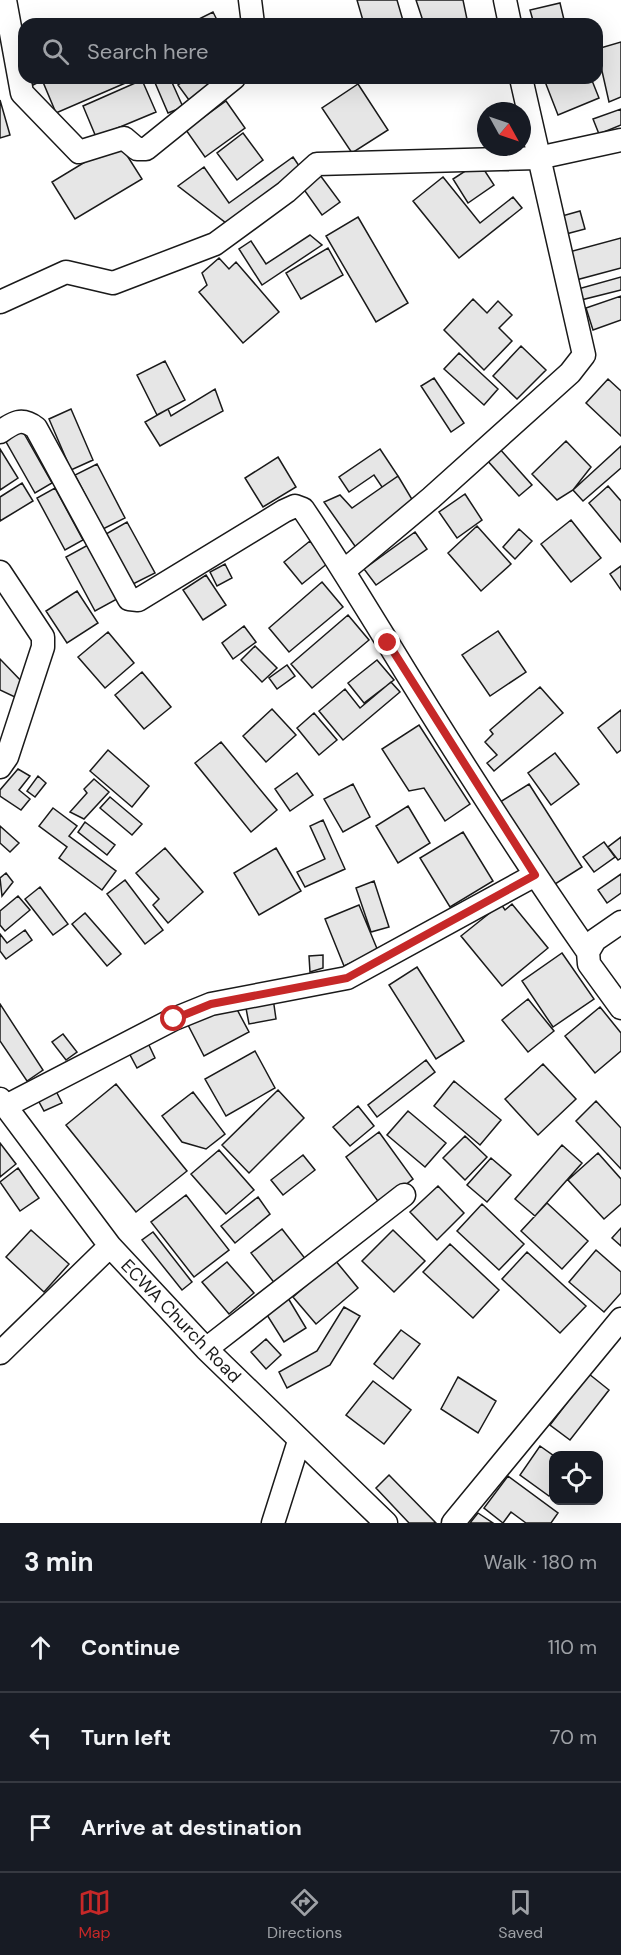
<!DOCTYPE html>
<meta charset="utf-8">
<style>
body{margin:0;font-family:"DM Sans",sans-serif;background:#242831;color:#f1f3f6}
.controls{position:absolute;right:18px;bottom:18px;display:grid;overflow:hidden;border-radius:12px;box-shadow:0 6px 24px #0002}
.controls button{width:54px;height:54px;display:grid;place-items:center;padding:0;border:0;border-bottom:2px solid #363941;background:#171b24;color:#f1f3f6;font:30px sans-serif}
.compass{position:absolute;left:477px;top:102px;width:54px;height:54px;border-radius:50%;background:#171b24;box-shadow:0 6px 24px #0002;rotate:130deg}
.stop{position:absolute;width:18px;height:18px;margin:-14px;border:4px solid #c62828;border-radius:50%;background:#fff}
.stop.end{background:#c62828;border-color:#fff;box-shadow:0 2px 6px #0008}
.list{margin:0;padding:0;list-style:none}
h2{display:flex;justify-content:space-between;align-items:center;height:78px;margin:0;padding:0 24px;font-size:26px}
h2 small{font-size:20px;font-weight:400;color:#9ea1a6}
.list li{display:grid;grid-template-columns:39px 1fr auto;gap:18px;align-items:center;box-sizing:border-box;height:90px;padding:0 24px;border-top:2px solid #363941}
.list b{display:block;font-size:22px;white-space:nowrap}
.list em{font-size:20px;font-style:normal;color:#9ea1a6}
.icon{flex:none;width:33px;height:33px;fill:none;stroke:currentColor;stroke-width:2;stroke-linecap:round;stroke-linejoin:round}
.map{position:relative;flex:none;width:621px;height:1523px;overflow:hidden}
.search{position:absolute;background:#171b24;box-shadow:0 6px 24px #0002;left:18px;right:18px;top:18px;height:66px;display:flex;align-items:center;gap:15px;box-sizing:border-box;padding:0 21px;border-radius:18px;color:#9ea1a6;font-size:22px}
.sheet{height:348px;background:#171b24}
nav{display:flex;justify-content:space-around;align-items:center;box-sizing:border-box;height:84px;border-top:2px solid #363941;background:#171b24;font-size:16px;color:#9ea1a6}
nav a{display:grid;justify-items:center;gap:3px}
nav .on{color:#c62828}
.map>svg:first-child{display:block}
.building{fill:#e6e6e6;stroke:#1a1a1a;stroke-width:1.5}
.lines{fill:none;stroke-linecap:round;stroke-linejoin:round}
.street-casing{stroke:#1a1a1a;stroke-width:25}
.street{stroke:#fff;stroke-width:22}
.route{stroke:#c62828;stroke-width:8}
.labels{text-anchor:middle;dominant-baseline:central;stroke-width:4.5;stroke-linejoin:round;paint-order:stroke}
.street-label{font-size:18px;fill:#1a1a1a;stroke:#fff}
</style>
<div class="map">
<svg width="621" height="1523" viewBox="0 0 621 1523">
<rect width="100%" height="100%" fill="#fff"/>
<path class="building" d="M357 0H397L404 24H364Z
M416 0H463L468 24H424Z
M560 3 565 24H534L530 10Z
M213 12 219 24H189Z
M621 42V97L609 102 597 49Z
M27 78H47L33 85Z
M51 78H137L56 113 43 82Z
M153 78H170L183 107 168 113Z
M188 78H222L189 100 178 85Z
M547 78H591L599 98 558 115 544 79Z
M142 80 156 112 96 137 83 106Z
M358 84 388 130 352 153 322 108Z
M0 100 10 135 0 138Z
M226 101 245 128 205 157 186 130Z
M621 109V125L599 134 593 119Z
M243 133 263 160 237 180 217 153Z
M121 146 142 179 75 219 52 182 108 148Z
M293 157 304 173 230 226 178 186 204 167 229 203Z
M479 162 494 185 468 203 453 179Z
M317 171 340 202 322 215 300 184Z
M443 177 480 223 513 197 522 208 459 258 413 201Z
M580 211 585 229 566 234 562 216Z
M358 217 408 303 376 322 326 236Z
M310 235 322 245 262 285 239 249 251 241 266 264Z
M621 238V268L576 280 569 252Z
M328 248 343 275 301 299 286 273Z
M219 258 229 269 236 262 279 312 243 343 199 292 207 285 202 273Z
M621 277V290L581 300 578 289Z
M621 296V320L593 330 586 308Z
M473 299 487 313 498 301 512 315 499 328 512 341 484 370 444 330Z
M521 346 546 370 517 399 493 376Z
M459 353 498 389 484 405 444 369Z
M165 361 185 400 157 415 137 375Z
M434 378 464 423 451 432 421 386Z
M608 379 621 391V436L586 403Z
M215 389 223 411 160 446 145 422 168 409 171 416Z
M71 409 93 460 71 470 49 419Z
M22 430 52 483 35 493 5 440Z
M566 441 591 467 573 490 557 500 532 474Z
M621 446V468L583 501 573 490Z
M499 448 532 485 519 496 486 459Z
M0 449 18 478 0 490Z
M380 449 398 476 382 487 374 475 349 492 339 477Z
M278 457 296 487 263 507 245 478Z
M97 464 125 518 103 529 75 475Z
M398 476 416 506 357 549 324 502 340 495 352 508Z
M22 483 33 501 0 521V497Z
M608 486 621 501V542L589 503Z
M55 488 83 540 65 550 37 498Z
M465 494 482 520 457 538 439 512Z
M571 520 601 558 571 582 541 544Z
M127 522 155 573 133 584 106 534Z
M477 526 511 564 481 591 448 553Z
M519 529 532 541 515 559 503 547Z
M415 532 427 549 376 585 364 569Z
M310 541 328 563 302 584 284 562Z
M88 545 117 599 95 611 66 557Z
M225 564 232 578 217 586 210 572Z
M621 566V590L610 574Z
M206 575 226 605 203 620 183 590Z
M322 582 343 607 289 652 269 628Z
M77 591 98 623 67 643 46 611Z
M348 615 369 640 312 688 291 664Z
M244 626 256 642 233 659 222 643Z
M498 631 526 672 490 696 462 655Z
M108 632 134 663 105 688 78 657Z
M255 646 277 668 262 682 241 660Z
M0 659 24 684 17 698 0 690Z
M377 660 394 680 364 703 348 683Z
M287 665 295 676 277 689 269 678Z
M142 672 171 707 144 729 115 695Z
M391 682 400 692 343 740 319 711 345 689 360 708Z
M540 687 563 713 494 771 487 763 497 755 485 742 493 734 490 730Z
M272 709 296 735 266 762 243 736Z
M621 710V750L617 753 598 728Z
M314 713 337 740 319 755 297 728Z
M419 725 470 804 445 821 424 788 409 791 382 749Z
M221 742 277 810 251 832 195 763Z
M108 750 149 786 132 807 90 771Z
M555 753 579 784 551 805 528 773Z
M18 769 30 776 19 790 30 799 21 810 0 796V790Z
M297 773 313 795 290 811 275 789Z
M38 776 46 783 35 797 27 791Z
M94 779 109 792 84 819 70 812 87 793 84 789Z
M353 784 370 817 343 832 324 799Z
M529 784 582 867 552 886 500 802Z
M110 797 142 824 132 835 100 808Z
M408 806 430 843 398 863 376 826Z
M53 808 77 826 69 836 116 871 102 890 59 858 67 847 39 826Z
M323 820 345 869 305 887 297 872 325 859 310 826Z
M85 822 115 845 107 855 78 832Z
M0 826 19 843 10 852 0 843Z
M463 832 493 881 450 907 420 858Z
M621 837V858L618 860 608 847Z
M604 842 615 857 594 872 583 857Z
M165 848 203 892 168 923 153 905 159 899 136 873Z
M276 848 301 891 259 915 234 873Z
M6 873 13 882 2 896 0 878Z
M621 874V893L607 903 598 890Z
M125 880 163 930 145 944 107 894Z
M374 881 389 927 371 932 356 888Z
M40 887 68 924 53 935 25 899Z
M18 896 30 910 5 931 0 925V911Z
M501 904 505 910 512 904 548 948 502 986 461 936Z
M359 905 378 951 344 966 325 919Z
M85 913 121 954 107 966 72 924Z
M25 930 32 940 6 959 0 951V934L7 943Z
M562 953 594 999 553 1027 522 981Z
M323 955V968L310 972 309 956Z
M417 967 464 1041 436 1059 389 985Z
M273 998 276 1019 249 1024 245 1003Z
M528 999 554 1031 528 1052 502 1020Z
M232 1000 249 1032 204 1056 187 1023Z
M0 1004 43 1070 27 1081 0 1041Z
M600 1007 621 1033V1051L595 1073 565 1036Z
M63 1034 77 1052 66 1060 52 1042Z
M147 1041 155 1058 137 1068 128 1051Z
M255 1051 275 1088 226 1116 205 1079Z
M426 1060 435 1072 377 1117 368 1105Z
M543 1064 576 1099 538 1135 505 1099Z
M454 1081 501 1120 480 1145 434 1106Z
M116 1084 187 1171 136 1212 66 1125Z
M278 1090 304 1118 249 1173 222 1145Z
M56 1091 62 1103 44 1111 38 1100Z
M193 1092 225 1134 206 1149 182 1142 162 1116Z
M596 1101 621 1128V1169L576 1121Z
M358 1106 374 1126 350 1146 333 1127Z
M408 1111 446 1143 425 1167 387 1135Z
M379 1132 413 1179 380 1204 346 1157Z
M465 1136 487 1157 465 1180 443 1158Z
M0 1143 16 1164 0 1177Z
M562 1145 582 1163 535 1216 515 1199Z
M219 1150 254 1190 226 1214 191 1174Z
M598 1153 621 1179V1204L604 1219 568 1180Z
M303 1155 315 1170 283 1195 271 1180Z
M491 1158 511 1175 487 1202 467 1185Z
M18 1168 39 1198 20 1211 0 1182Z
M438 1186 464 1213 437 1240 410 1212Z
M186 1195 229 1250 194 1277 151 1222Z
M258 1197 270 1214 235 1243 221 1226Z
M547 1203 588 1241 562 1269 521 1231Z
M482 1204 524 1244 499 1270 457 1231Z
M621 1228V1246L612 1238Z
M282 1229 307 1261 276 1285 251 1253Z
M31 1230 69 1264 44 1292 6 1257Z
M393 1230 425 1261 394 1292 362 1261Z
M153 1232 192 1282 182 1290 142 1240Z
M450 1244 499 1290 473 1318 423 1272Z
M596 1250 621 1272V1293L604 1312 569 1282Z
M527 1252 586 1306 560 1333 502 1279Z
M335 1260 358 1288 316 1324 293 1297Z
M227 1262 254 1293 229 1314 202 1282Z
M285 1293 306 1328 284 1342 262 1307Z
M344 1307 360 1316 330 1365 287 1388 279 1372 317 1351Z
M401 1330 420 1344 393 1379 374 1364Z
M266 1339 281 1355 266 1369 251 1352Z
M589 1374 609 1390 570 1440 550 1425Z
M458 1377 496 1401 478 1433 441 1409Z
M373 1381 411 1410 384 1444 346 1415Z
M540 1446 554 1456V1491L549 1496 520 1475Z
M389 1475 436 1523H409L376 1488Z
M508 1476 558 1513 551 1523H526L511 1512 503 1523 484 1508Z
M478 1513 493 1523H470Z"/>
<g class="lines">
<defs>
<path id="street" d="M5 0 22 93 79 152 124 138 137 149H146L234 78
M250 0 253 24
M505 0 510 24
M0 302 66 272 113 283 215 244 286 192 317 164 538 158 621 140
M0 432C14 422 22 417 36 428L129 599 138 600 284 511 295 506 303 509C333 553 360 598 388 643 452 748 518 851 588 952
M345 570 431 498 570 373 584 355 521 78
M0 572 43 637V647L7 757 0 767
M588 952 589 964 621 1008
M588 952 595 940 621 922
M0 1099 110 1246 206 1349 386 1523
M4 1107 174 1019 211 1004 347 978 535 875
M206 1349 404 1195
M0 1353 110 1246
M273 1523 299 1441
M453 1523 621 1319"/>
</defs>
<use href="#street" class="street-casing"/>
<use href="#street" class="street"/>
</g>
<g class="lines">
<path class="route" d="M174 1019 211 1004 347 978 535 875 388 643"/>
</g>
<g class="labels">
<g class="street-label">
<text transform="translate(181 1321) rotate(46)">ECWA Church Road</text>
</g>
</g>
</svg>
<div class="controls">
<button><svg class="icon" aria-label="locate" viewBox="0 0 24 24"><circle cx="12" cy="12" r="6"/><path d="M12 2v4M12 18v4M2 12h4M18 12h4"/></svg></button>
</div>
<svg class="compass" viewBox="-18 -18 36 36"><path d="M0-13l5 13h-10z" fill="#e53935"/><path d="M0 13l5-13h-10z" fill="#9ea1a6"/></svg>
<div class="stop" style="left:174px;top:1019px"></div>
<div class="stop end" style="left:388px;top:643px"></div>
<div class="search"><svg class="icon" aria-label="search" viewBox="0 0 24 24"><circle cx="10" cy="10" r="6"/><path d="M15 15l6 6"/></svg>Search here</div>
</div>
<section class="sheet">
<h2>3 min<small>Walk · 180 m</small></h2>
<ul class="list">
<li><svg class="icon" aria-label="ahead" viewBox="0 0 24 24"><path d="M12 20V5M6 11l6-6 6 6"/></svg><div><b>Continue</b></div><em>110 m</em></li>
<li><svg class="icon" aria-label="left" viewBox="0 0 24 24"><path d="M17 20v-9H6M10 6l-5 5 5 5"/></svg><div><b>Turn left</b></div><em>70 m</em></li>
<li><svg class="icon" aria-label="arrive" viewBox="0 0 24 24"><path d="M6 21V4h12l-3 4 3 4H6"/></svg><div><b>Arrive at destination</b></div></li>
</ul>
</section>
<nav>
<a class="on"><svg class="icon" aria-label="map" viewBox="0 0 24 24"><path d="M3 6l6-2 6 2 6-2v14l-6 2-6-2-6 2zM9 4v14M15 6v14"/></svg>Map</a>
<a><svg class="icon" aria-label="directions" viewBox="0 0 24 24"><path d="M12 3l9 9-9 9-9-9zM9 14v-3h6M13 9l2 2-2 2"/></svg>Directions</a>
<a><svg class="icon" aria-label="saved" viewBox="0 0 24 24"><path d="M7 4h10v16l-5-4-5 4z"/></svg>Saved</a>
</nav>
